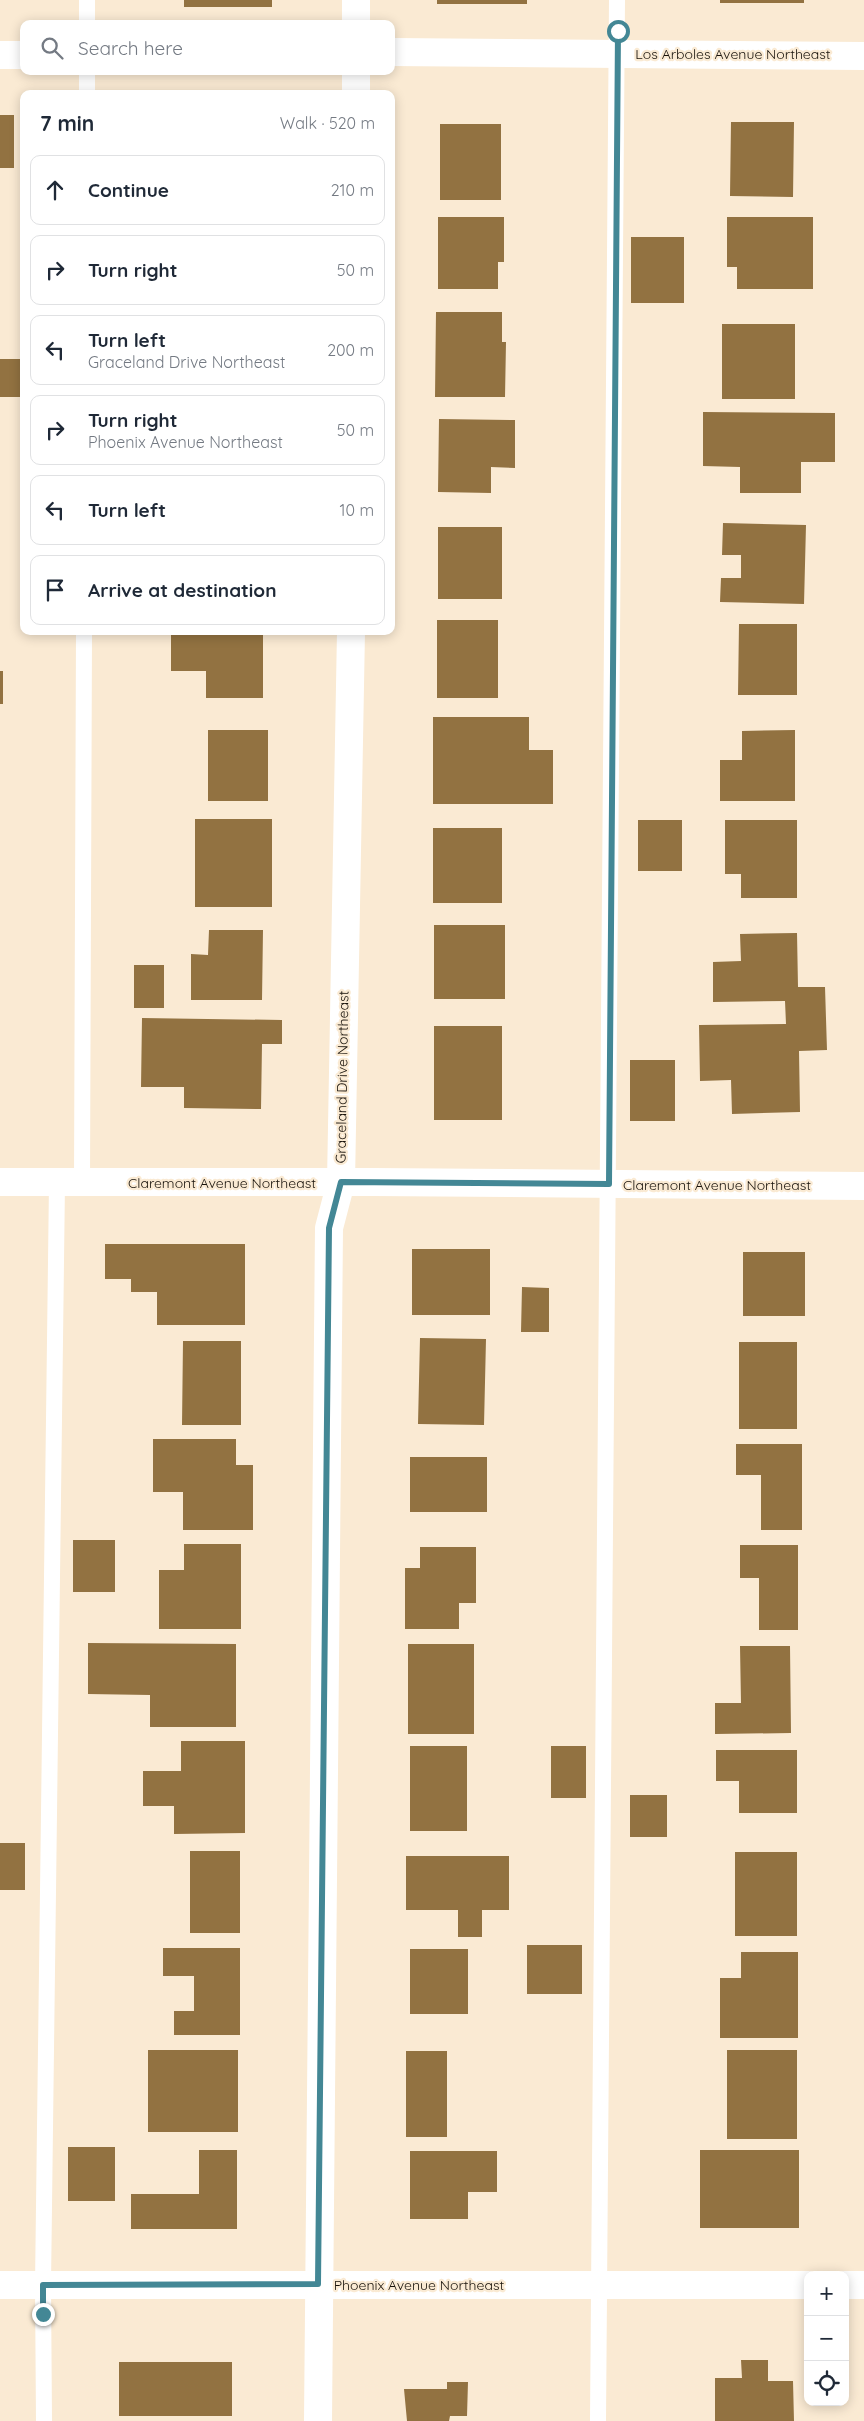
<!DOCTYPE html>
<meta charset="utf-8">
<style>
body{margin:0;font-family:Quicksand,sans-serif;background:#f2f2f3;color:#1f2937}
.controls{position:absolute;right:15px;bottom:15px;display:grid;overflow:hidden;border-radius:10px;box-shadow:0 2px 12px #0003}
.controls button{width:45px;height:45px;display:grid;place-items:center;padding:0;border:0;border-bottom:1px solid #e0e1e3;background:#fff;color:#1f2937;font:25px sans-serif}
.stop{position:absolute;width:15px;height:15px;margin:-11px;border:4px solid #438795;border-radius:50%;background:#fff}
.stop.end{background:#438795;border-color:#fff;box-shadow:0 1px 5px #0008}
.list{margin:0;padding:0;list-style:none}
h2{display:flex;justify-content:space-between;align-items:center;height:65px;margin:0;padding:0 20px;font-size:21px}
h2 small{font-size:16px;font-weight:400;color:#747a83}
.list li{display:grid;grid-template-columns:32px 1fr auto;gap:15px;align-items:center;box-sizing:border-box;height:70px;margin:0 10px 10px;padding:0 10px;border:1px solid #e0e1e3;border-radius:10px}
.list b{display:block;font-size:19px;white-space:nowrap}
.list p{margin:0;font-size:16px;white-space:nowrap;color:#747a83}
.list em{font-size:16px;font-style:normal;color:#747a83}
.icon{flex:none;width:28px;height:28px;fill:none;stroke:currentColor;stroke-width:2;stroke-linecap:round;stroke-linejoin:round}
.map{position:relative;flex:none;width:864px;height:2421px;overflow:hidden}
.search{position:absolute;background:#fff;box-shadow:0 2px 12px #0003;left:20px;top:20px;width:375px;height:55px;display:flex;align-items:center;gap:12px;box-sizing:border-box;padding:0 18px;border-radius:10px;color:#747a83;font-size:19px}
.panel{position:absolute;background:#fff;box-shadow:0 2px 12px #0003;left:20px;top:90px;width:375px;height:545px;border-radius:10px}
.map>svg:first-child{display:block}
.building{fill:#927241}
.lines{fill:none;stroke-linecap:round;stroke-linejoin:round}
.lane{stroke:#fff;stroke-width:16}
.street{stroke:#fff;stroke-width:28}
.route{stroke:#438795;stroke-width:6}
.labels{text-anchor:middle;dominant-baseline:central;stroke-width:4.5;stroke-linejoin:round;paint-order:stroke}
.street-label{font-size:14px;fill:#18120b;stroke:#faead3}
</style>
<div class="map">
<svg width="864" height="2421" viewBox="0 0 864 2421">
<rect width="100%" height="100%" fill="#faead3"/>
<path class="building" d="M184 0H272V7H184Z
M437 0H527V4H437Z
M720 0H804V3H720Z
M0 115H14V168H0Z
M731 122H794L793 197 730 196Z
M440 124H501V200H440Z
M438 217H504V262H498V289H438Z
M727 217H813V289H737V267H727Z
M631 237H684V303H631Z
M436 312H502V342H506L505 397H435Z
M722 324H795V399H722Z
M0 359H24V397H0Z
M703 412 835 413V462H801V493H740V467L703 466Z
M439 419 515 420V468L491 467V493L438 492Z
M723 523 806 525 804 604 720 602 721 578H741V555H722Z
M438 527H502V599H438Z
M437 620H498V698H437Z
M739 624H797V695H738Z
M171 631H263V698H206V671H171Z
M0 671H3V704H0Z
M433 717H529V750H553V804H433Z
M208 730H268V801H208Z
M795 730V801H720V760H742V731Z
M195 819H272V907H195Z
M638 820H682V871H638Z
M725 820H797V898H741V874H725Z
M433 828H502V903H433Z
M434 925H505V999H434Z
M209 930H263L262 1000H191V954L208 955Z
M797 933 798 987H825L827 1050 799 1051 800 1112 732 1114 731 1080 700 1081 699 1025 786 1024 785 1001 713 1002V962L741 961 740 934Z
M134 965H164V1008H134Z
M142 1018 282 1020V1044H262L261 1109 184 1108V1087H141Z
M434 1026H502V1120H434Z
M630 1060H675V1121H630Z
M105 1244H245V1325H157V1292H131V1279H105Z
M412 1249H490V1315H412Z
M743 1252H805V1316H743Z
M522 1287 549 1288V1332H521Z
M420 1338 486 1339 484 1425 418 1424Z
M183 1341H241V1425H182Z
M739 1342H797V1429H739Z
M153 1439H236V1465H253V1530H183V1492H153Z
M736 1444H802V1530H761V1475H736Z
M410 1457H487V1512H410Z
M73 1540H115V1592H73Z
M184 1544H241V1629H159V1570H184Z
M740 1545H798V1630H759V1578H740Z
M420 1547H476V1603H459V1629H405V1568H420Z
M88 1643 236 1644V1727H150V1695L88 1694Z
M408 1644H474V1734H408Z
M740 1646H790L791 1733 715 1734V1703H741Z
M181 1741H245V1833L174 1834V1806H143V1771H181Z
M410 1746H467V1831H410Z
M551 1746H586V1798H551Z
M716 1750H797V1813H739V1781H716Z
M630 1795H667V1837H630Z
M0 1843H25V1890H0Z
M190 1851H240V1933H190Z
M735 1852H797V1936H735Z
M406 1856H509V1910H482V1937H458V1910H406Z
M527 1945H582V1994H527Z
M163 1948H240V2035H174V2011H194V1976H163Z
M410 1949H468V2014H410Z
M741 1952H798V2038H720V1978H741Z
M148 2050H238V2132H148Z
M727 2050H797V2139H727Z
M406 2051H447V2137H406Z
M68 2147H115V2201H68Z
M199 2150H237V2229H131V2194H199Z
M700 2150H799V2228H700Z
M410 2151H497V2192H468V2219H410Z
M741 2360H768V2381H793L794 2421H715V2378H742Z
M119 2362H232V2416H119Z
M447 2382H468L467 2416H450L449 2421H407L404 2389H447Z"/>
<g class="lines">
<path class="lane" d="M87 0V24
M87 94V71
M82 1183 84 631
M44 2421 43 2285 57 1183
M598 2421 617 0"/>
<path class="street" d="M356 24V0
M391 52 864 56
M0 55H24
M356 71V94
M0 1182H373L864 1186
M0 2285H808
M845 2285H864
M318 2421 329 1228 341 1182 351 631"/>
</g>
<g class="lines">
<path class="route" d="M43 2314V2285L318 2284 329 1228 341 1182 609 1184 618 31"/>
</g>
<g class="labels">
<g class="street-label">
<text x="733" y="54">Los Arboles Avenue Northeast</text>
<text transform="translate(342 1077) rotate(-89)">Graceland Drive Northeast</text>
<text x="222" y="1183">Claremont Avenue Northeast</text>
<text x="717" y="1185">Claremont Avenue Northeast</text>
<text x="419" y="2285">Phoenix Avenue Northeast</text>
</g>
</g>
</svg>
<div class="controls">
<button>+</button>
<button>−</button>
<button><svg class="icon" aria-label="locate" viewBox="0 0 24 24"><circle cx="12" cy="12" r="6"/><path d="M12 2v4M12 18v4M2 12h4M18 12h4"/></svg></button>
</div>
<div class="stop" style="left:618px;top:31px"></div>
<div class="stop end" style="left:43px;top:2314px"></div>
<div class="search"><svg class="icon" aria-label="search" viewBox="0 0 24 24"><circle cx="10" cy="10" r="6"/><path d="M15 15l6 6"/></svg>Search here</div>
<section class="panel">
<h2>7 min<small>Walk · 520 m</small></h2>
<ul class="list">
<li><svg class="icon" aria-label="ahead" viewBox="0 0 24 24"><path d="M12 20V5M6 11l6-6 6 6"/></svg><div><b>Continue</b></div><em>210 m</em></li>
<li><svg class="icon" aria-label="right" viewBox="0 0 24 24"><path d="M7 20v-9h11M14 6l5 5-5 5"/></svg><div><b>Turn right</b></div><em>50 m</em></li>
<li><svg class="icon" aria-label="left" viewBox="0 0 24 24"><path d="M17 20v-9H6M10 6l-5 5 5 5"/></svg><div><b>Turn left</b><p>Graceland Drive Northeast</p></div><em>200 m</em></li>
<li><svg class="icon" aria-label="right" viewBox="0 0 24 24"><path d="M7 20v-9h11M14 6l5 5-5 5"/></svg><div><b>Turn right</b><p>Phoenix Avenue Northeast</p></div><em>50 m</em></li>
<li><svg class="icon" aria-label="left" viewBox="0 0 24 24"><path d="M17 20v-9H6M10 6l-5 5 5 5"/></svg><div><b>Turn left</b></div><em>10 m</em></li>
<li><svg class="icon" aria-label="arrive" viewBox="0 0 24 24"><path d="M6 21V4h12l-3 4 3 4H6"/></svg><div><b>Arrive at destination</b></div></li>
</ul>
</section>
</div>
